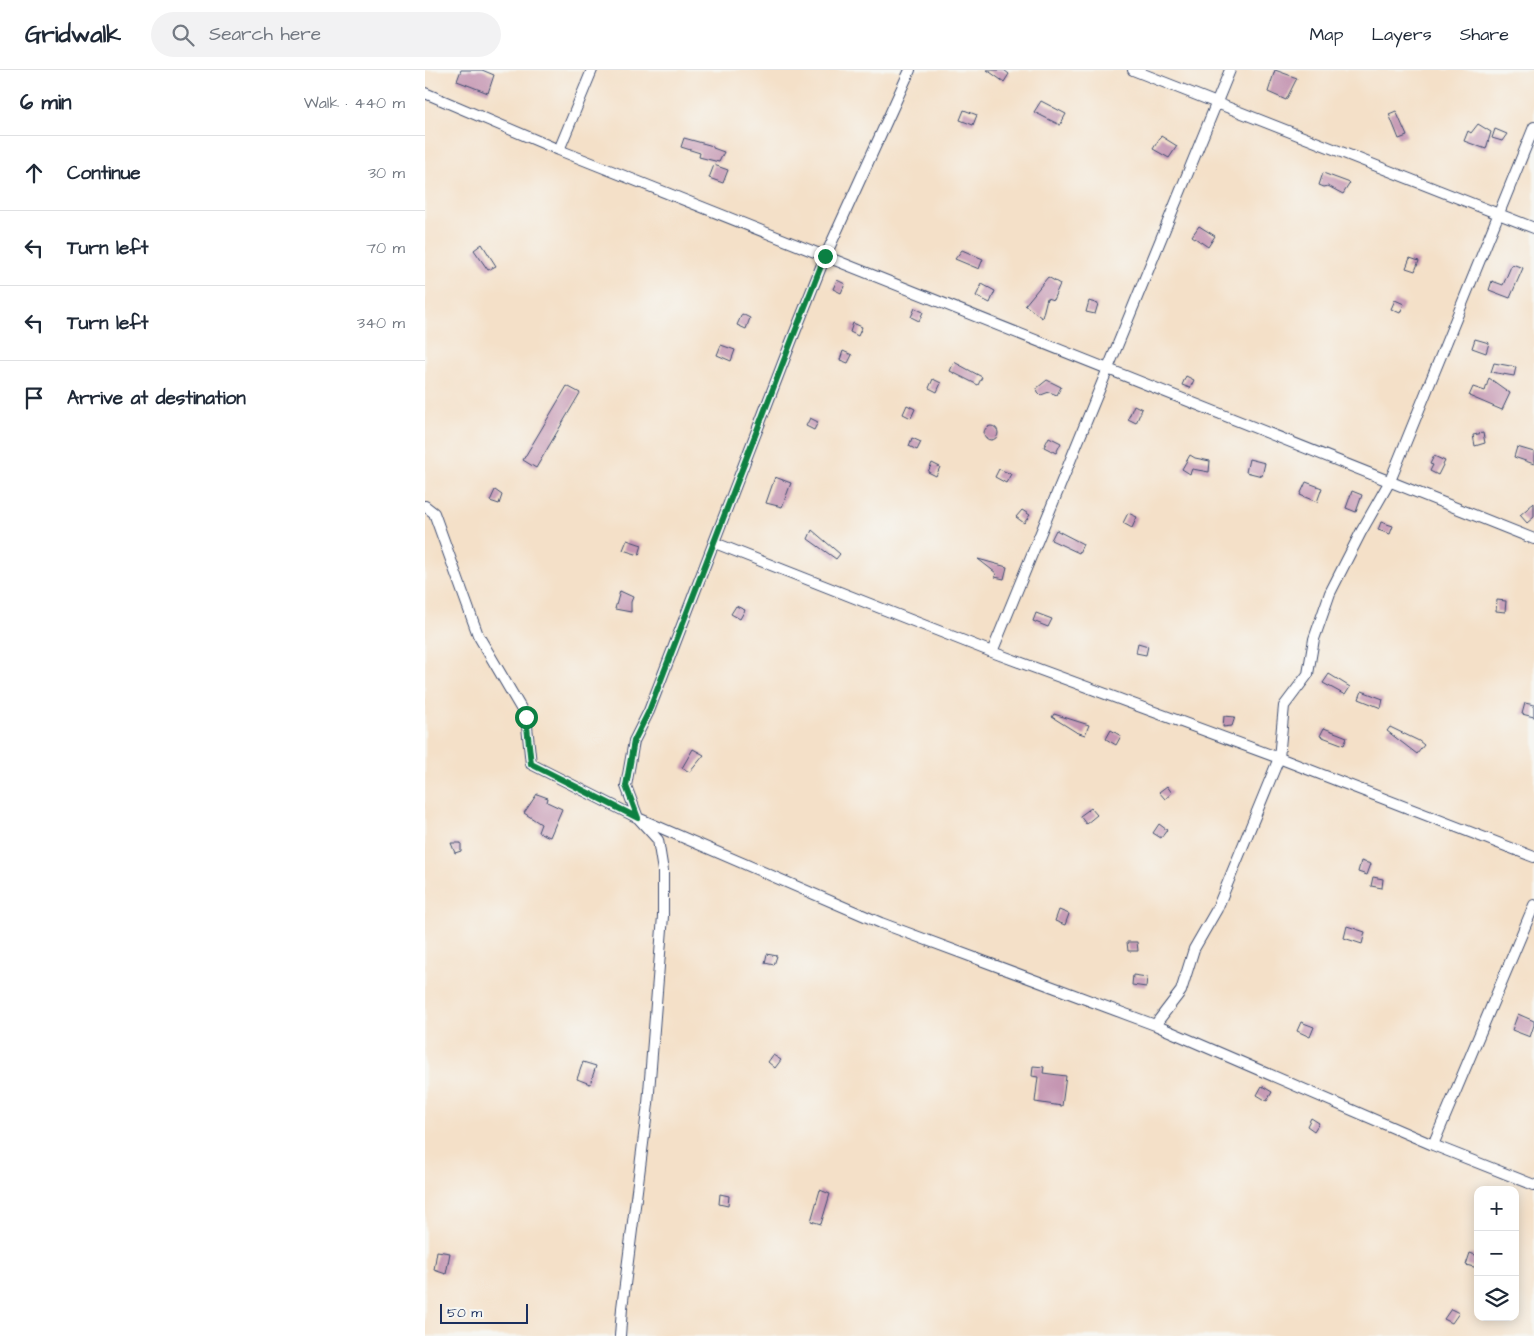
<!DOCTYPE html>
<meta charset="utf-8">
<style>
body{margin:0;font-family:"Architects Daughter",sans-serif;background:#f2f2f3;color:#1f2937}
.controls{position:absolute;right:15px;bottom:15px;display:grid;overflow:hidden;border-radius:10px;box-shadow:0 2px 12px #0003}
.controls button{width:45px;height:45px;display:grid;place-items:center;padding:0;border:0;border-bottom:1px solid #e0e1e3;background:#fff;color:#1f2937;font:25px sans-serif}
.scale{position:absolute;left:15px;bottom:12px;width:88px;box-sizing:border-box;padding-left:5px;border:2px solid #1b2f5e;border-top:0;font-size:14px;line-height:18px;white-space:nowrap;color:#1b2f5e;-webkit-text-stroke:4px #f6f6f2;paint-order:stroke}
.stop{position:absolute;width:15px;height:15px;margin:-11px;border:4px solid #0b8043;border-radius:50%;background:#fff}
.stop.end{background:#0b8043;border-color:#fff;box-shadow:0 1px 5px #0008}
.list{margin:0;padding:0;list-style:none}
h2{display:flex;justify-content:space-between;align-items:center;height:65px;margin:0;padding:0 20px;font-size:21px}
h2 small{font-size:16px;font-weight:400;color:#747a83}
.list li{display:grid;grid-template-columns:32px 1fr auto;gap:15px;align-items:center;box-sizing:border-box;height:75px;padding:0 20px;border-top:1px solid #e0e1e3}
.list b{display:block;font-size:19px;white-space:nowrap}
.list em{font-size:16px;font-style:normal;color:#747a83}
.icon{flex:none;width:28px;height:28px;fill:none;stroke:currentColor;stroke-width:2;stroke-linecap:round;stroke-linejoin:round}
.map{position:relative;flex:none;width:1109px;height:1266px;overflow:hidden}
header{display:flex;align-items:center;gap:30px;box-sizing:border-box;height:70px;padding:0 25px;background:#fff;border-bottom:1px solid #e0e1e3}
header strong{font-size:24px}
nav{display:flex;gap:28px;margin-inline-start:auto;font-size:18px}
.search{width:350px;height:45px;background:#f2f2f3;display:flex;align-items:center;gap:12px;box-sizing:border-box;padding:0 18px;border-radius:28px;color:#747a83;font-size:19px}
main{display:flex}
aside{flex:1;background:#fff}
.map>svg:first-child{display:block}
.building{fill:#c596b2}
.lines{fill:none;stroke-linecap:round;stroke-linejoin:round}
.street-casing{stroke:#3c4a6e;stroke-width:12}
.street{stroke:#fff;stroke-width:10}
.route{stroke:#0b8043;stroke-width:6}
</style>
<header>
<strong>Gridwalk</strong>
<div class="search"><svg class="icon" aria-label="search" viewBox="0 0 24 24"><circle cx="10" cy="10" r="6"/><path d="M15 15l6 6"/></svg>Search here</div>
<nav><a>Map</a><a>Layers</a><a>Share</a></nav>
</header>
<main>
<aside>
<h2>6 min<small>Walk · 440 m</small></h2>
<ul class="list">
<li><svg class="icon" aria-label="ahead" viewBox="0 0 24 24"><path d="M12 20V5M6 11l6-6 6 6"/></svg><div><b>Continue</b></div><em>30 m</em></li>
<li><svg class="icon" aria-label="left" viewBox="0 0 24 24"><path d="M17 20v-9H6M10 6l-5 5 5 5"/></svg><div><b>Turn left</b></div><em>70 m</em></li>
<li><svg class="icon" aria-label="left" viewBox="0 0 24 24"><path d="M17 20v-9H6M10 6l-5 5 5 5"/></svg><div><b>Turn left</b></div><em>340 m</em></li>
<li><svg class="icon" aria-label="arrive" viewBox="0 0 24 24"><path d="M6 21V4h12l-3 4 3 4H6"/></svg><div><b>Arrive at destination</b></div></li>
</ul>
</aside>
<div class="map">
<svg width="1109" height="1266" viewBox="0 0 1109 1266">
<rect width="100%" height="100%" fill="#f6f6f2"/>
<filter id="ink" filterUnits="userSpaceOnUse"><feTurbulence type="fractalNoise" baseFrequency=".02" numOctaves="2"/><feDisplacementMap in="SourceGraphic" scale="10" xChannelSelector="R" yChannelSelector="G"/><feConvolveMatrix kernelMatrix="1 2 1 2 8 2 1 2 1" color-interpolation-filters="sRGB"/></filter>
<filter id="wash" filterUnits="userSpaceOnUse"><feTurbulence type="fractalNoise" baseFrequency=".0096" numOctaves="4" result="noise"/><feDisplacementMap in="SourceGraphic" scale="20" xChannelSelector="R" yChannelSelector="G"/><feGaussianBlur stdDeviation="1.12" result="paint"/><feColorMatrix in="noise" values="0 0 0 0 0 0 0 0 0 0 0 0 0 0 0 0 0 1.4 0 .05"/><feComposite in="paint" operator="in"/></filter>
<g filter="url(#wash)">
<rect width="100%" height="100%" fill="#f4e0c8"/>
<g id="blocks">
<path class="building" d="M36 0H57L69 5 63 23 32 11Z
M562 0H579L584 4 579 12Z
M850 0 872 8 861 30 843 22Z
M616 31 641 44 635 55 609 42Z
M539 40 552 45 548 55 535 50Z
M971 41 982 66 974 69 964 44Z
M1053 54 1066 62 1061 79 1039 71 1043 61 1046 63Z
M1070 59 1082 64 1077 71 1067 68Z
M736 66 752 76 744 88 728 79Z
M259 68 288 76V78L299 82 294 92 274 87 275 83 256 77Z
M289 95 303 100 298 113 284 108Z
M898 103 925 113 918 124 903 116 899 117 894 115Z
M774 156 790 166 783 177 767 166Z
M57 174 71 196 63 200 49 180Z
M537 180 558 189 554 199 530 189Z
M985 188 994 191 990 201 981 198Z
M1087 194 1098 198 1085 228 1064 220 1067 211 1078 215Z
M623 207 635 214 628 230 622 228 617 248 600 235Z
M412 210 420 214 416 223 408 219Z
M557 214 570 221 565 233 551 226Z
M970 230 979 234 975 243 966 239Z
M664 231 673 234 670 244 661 242Z
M490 238 498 242 494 251 486 247Z
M317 244 325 248 321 259 312 255Z
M428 253 437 257 433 266 425 262Z
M1050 269 1064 273 1061 283 1047 278Z
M296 275 310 280 306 291 292 285Z
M418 281 427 285 423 293 415 290Z
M529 292 557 307 553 315 525 301Z
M1069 293 1091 297 1089 306 1066 302Z
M761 306 769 310 765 318 757 315Z
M1064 308 1085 323 1077 340 1044 326 1048 317 1060 321Z
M508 309 516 313 512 322 504 318Z
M622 310 636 317 632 325 624 322 616 325 613 322 612 318Z
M142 316 155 323 111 398 98 390Z
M482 335 490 339 486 348 478 344Z
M709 335 717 339 711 353 703 349Z
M385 348 393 352 389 360 381 356Z
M559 363a7 7 0 1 1 14 0a7 7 0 1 1-14 0Z
M1058 363 1060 373 1050 376 1048 365Z
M624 367 636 373 631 383 619 377Z
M487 368 496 372 492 380 484 376Z
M1092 377 1109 382V394L1089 387Z
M765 385 770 388 785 391 784 402 767 399 765 404 757 399Z
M1009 386 1020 391 1013 405 1005 401 1008 395 1005 394Z
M824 389 840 393 837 406 821 402Z
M507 393 515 397 511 406 503 402Z
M574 399 586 404 581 413 570 407Z
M350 407 366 413 357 437 341 433Z
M881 412 897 418 892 432 875 425Z
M70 420 77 425 74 434 65 431Z
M927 421 937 425 931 442 921 438Z
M1109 433V447L1102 453 1095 445Z
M597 440 605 445 599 453 591 447Z
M703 443 712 447 707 458 698 453Z
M956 452 968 456 965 464 953 460Z
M387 460 415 484 411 489 383 469Z
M631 460 658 474 654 483 626 470Z
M202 470 217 475 214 485 198 480Z
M553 489 582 497 579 509 570 507 571 503Z
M195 521 208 527 206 532V542L190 539Z
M1072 530 1081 531 1080 542 1071 541Z
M311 536 320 540 315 549 306 544Z
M611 543 627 549 623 557 608 551Z
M713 573 723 576 721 585 711 583Z
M904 604 925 617 920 625 898 613Z
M937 621 958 629 956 638 934 629Z
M1100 633 1109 635V647L1097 644Z
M629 644 664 655 660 665 651 662 627 647Z
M799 646 810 647 807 656 798 657Z
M965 657 994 671 999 675 992 684 962 661Z
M899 658 922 667 919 675 895 666Z
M686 660 696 666 691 675 681 669Z
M268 679 279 685 265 702 257 698Z
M742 716 747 723 740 729 734 722Z
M112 724 123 728 122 732 137 739 125 767 113 762 116 754 99 743Z
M666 738 672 745 661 754 655 746Z
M734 754 742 760 736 768 728 763Z
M26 773H36V781L30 783Z
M936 791 946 794 942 805 933 802Z
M948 807 958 809 957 818 946 816Z
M634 840 644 844 640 855 630 851Z
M922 856 940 862 937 874 919 868Z
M702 872H712L713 881H703Z
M342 884 352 886 349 895 340 893Z
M708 905 722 907 721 917 707 915Z
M1093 944 1109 951V955L1105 967 1087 960Z
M876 952 889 957 885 967 872 961Z
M348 985 356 990 350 998 343 992Z
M158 992 171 996 165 1014 152 1009Z
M608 996 619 997 618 1003 641 1006 637 1036 610 1032 613 1007 607 1006Z
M837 1016 847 1022 842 1031 832 1025Z
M886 1048 894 1053 889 1061 882 1056Z
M395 1120 405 1124 396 1154 386 1151Z
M295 1124 304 1126 303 1136 294 1134Z
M12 1181 25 1183 21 1204 9 1200Z
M1045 1183 1053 1186V1198L1041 1195Z
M1026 1239 1034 1243 1027 1253 1019 1249Z"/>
</g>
</g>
<g filter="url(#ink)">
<use href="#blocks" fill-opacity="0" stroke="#3c4a6e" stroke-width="1"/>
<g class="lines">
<defs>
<path id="street" d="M708 0 1109 158
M0 23 134 80 1109 469
M134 80 167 0
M0 436 9 443 53 565 101 647 106 694 213 748 456 853 730 955 1008 1075 1109 1115
M290 473 567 582 854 688 1109 787
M567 582 805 0
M730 955 756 921 769 879 792 839 854 688 859 636 883 604 889 569 905 523 936 462 965 411 1109 57
M1008 1075 1109 835
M195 1266 197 1238 223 1034 238 846V801L233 770 213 748 201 716 209 671 224 641 366 272 400 187 485 0"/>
</defs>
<use href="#street" class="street-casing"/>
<use href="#street" class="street"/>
</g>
</g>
<g class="lines" filter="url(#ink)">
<path class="route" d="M101 647 106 694 213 748 201 716 209 671 224 641 366 272 400 186"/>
</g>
</svg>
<div class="controls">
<button>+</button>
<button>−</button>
<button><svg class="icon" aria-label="layers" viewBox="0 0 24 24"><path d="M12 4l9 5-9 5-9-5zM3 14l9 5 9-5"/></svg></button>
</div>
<div class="scale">50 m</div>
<div class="stop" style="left:101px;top:647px"></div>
<div class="stop end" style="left:400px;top:186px"></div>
</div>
</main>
